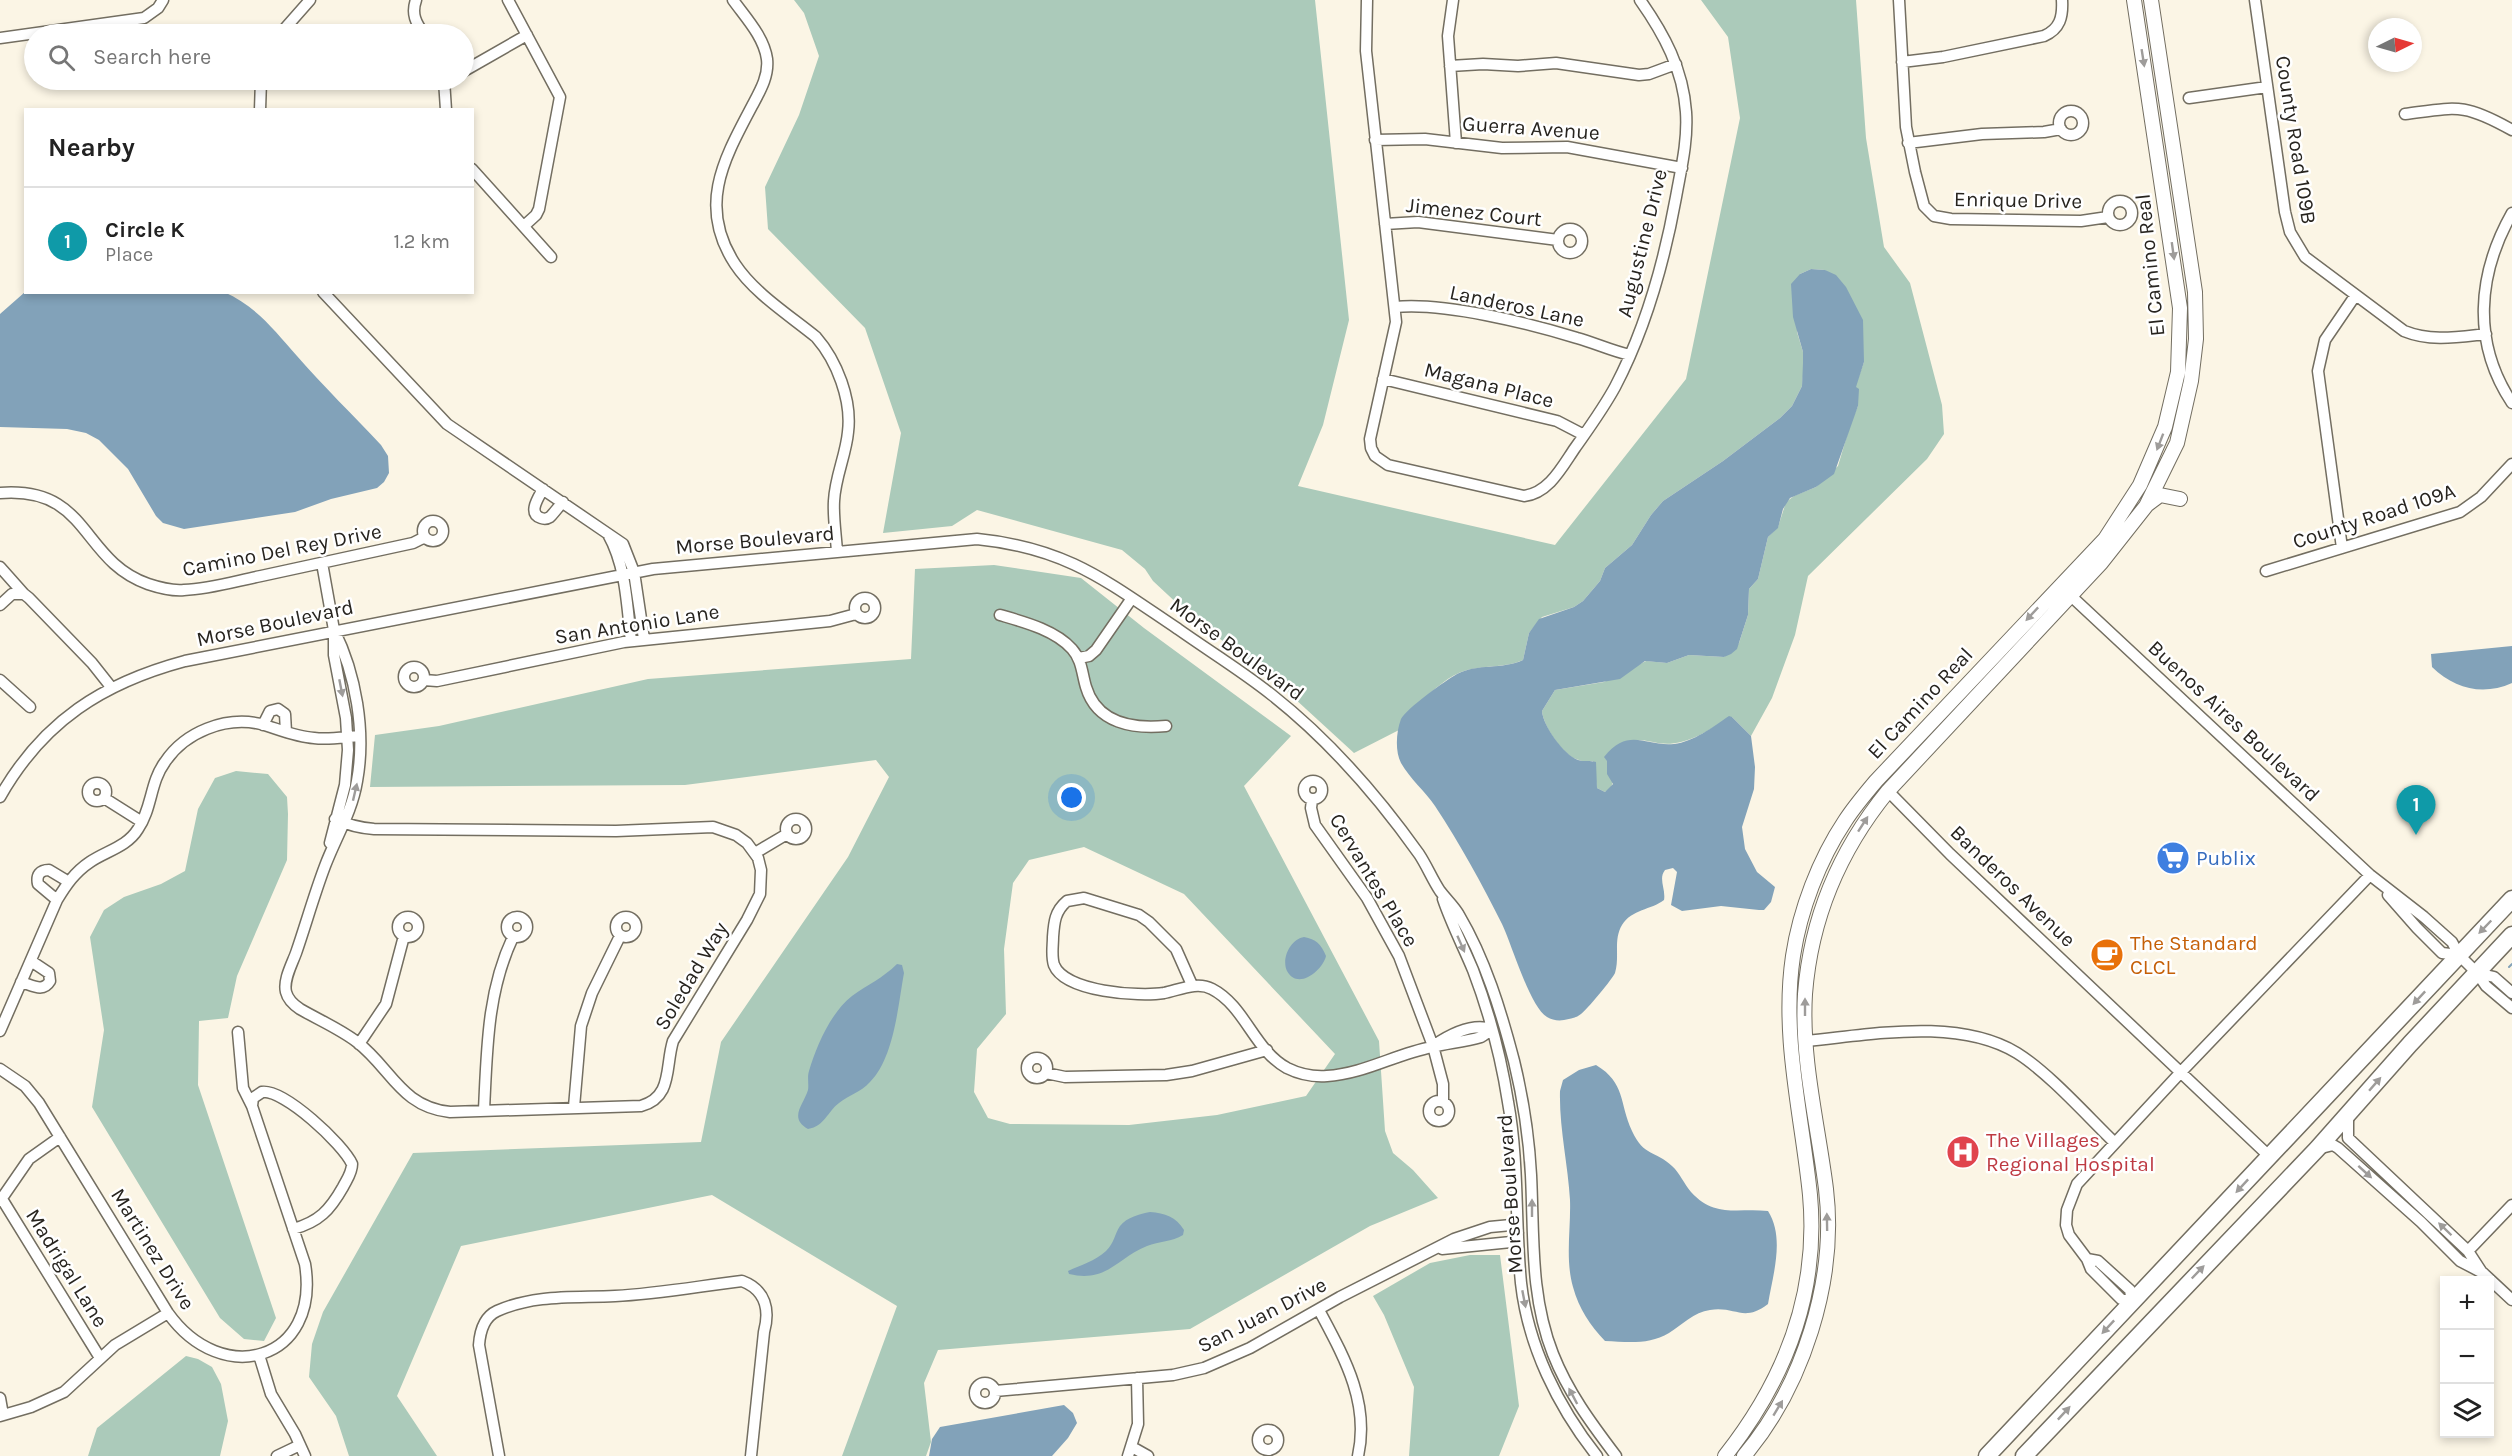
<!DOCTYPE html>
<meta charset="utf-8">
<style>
body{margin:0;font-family:Karla,sans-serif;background:#f6f6f6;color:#222}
.controls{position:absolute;right:18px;bottom:18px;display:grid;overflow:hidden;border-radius:0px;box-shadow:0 3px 9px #0003}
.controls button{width:54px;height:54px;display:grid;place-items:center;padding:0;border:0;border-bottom:2px solid #e0e0e0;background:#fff;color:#222;font:30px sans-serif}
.compass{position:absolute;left:2368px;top:18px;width:54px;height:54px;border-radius:50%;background:#fff;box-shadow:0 3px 9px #0003;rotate:85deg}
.you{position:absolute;left:1072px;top:798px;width:21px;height:21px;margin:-15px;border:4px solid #fff;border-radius:50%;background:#1a73e8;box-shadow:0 0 0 9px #1a73e833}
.badge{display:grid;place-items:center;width:39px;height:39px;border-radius:50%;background:#7e54ce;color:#fff;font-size:20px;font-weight:700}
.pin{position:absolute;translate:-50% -50px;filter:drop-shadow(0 2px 3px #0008)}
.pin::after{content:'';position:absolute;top:32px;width:21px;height:18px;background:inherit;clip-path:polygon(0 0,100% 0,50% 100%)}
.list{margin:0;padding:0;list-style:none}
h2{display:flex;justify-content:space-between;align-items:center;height:78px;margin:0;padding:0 24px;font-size:26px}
h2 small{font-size:20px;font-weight:400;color:#767676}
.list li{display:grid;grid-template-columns:39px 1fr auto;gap:18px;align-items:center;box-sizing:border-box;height:108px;padding:0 24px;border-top:2px solid #e0e0e0}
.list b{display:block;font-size:22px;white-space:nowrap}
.list p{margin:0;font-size:20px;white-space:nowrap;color:#767676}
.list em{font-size:20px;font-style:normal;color:#767676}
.icon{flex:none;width:33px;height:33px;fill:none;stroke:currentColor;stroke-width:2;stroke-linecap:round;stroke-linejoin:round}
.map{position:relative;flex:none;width:2512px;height:1456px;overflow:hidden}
.search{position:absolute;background:#fff;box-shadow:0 3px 9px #0003;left:24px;top:24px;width:450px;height:66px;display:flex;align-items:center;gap:15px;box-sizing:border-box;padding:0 21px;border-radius:33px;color:#767676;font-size:22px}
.panel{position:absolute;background:#fff;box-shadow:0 3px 9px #0003;left:24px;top:108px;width:450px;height:186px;border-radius:0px}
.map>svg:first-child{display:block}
.green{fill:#abcaba;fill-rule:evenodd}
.water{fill:#82a2b9}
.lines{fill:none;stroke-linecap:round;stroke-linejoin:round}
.stream{stroke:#82a2b9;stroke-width:2}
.minor-casing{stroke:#736e61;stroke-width:13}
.major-casing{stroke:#736e61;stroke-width:16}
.highway-casing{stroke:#736e61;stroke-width:19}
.minor{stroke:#fff;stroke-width:10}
.major{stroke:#fff;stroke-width:14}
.highway{stroke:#fff;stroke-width:16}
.oneway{fill:#9e9c9a}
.labels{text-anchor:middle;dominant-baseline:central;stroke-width:5;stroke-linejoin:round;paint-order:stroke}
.street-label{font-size:21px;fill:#27241f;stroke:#fff}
.shop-label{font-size:21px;fill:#366cbe;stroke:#fff;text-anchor:start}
.food-label{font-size:21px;fill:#c56008;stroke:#fff;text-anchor:start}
.health-label{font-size:21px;fill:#be3a42;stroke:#fff;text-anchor:start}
</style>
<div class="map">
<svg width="2512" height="1456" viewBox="0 0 2512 1456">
<rect width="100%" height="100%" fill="#fbf5e5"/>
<path class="green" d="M794 0H1315L1349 320 1323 425 1298 486 1555 545 1686 379 1740 118 1728 37 1701 0H1856L1866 138 1884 247 1910 283 1942 405 1944 434 1927 459 1808 576 1795 635 1772 698 1751 736 1732 717C1716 725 1699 738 1681 742 1649 750 1640 726 1607 754L1608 774 1613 781 1611 788 1605 792 1597 788 1593 761C1588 761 1583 762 1579 760 1564 757 1543 726 1542 711L1555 690 1604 682 1646 661 1667 663 1689 655 1724 657 1739 643 1748 615 1749 589 1758 579 1768 537 1778 527 1786 502 1794 496 1816 487 1838 466 1851 422 1858 406 1855 387 1864 362 1825 270 1811 269 1800 274 1797 332 1803 352V376L1802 386 1792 406 1780 418 1723 461 1663 501 1651 515 1632 545 1605 568 1600 581 1583 601 1574 607 1542 617 1529 633 1523 660C1506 668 1486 665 1467 670 1449 675 1435 689 1421 701 1410 711 1402 716 1399 730L1354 753 1269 675 1197 622 1153 581 1145 569 1122 550 977 510 952 526 883 533 901 433 865 328 768 229 765 187 799 115 819 56 804 13Z
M994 565 1081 578 1144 628 1291 736 1244 786 1379 1041 1385 1131 1393 1153 1413 1170 1438 1198 1370 1226 1190 1329 938 1350 924 1383 931 1442 926 1456H842L897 1306 712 1195 461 1246 397 1396 437 1456H349L336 1416 309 1377 312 1344 323 1312 413 1153 701 1142 721 1042 848 857 889 777 876 760 685 785 370 787 375 735 439 726 648 679 911 659 915 569ZM1084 847 1184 894 1335 1054 1306 1096 1217 1115 1129 1125 1010 1124 988 1118 974 1092 977 1049 1006 1014 1004 949 1013 883 1029 860Z
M236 771 268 774 287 797 288 814 287 860 237 976 228 1018 199 1021 198 1085 276 1318 264 1341 244 1339 220 1318 92 1107 104 1030 90 937 104 910 124 897 161 884 185 871 198 809 215 778Z
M1470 1255H1500L1519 1406 1499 1456H1409L1414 1387 1384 1315 1373 1296 1430 1263Z
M186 1356 198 1359 212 1367 221 1384 228 1421 220 1456H88L97 1428Z"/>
<path class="water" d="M1811 269 1825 270 1836 275 1846 287 1863 320 1864 362 1856 387 1859 389 1858 406 1834 474 1816 487 1790 498 1783 509 1778 528 1768 537 1758 579 1749 589 1748 615 1737 649 1731 654 1724 657 1689 655 1667 663 1645 661 1620 679 1555 690 1542 711C1543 726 1564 755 1578 760 1584 762 1590 760 1596 762L1597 788 1605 792 1613 784 1607 774V761L1604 757C1629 726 1646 747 1674 744 1693 742 1713 727 1729 716L1732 717 1751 736 1755 767 1754 789 1742 827 1745 849 1757 872 1775 887 1771 902 1764 910H1759L1721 906 1682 911 1671 905 1677 872 1673 868 1665 870C1658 879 1666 889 1664 900 1651 910 1632 909 1622 925 1613 940 1620 957 1615 973 1614 977 1585 1012 1581 1014 1576 1018 1570 1019 1564 1020 1558 1021 1552 1020 1547 1017 1530 1007 1512 945 1502 924 1482 884 1460 844 1435 806 1425 791 1410 779 1401 763 1395 752 1396 732 1401 719 1406 709 1446 680 1457 674 1478 663 1502 670 1523 660L1529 633 1539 619 1574 607 1583 601 1600 581 1605 568 1632 545 1651 515 1663 501 1723 461 1780 418 1792 406 1802 386 1803 363V352L1793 317 1791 284 1800 274Z
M25 292H224C256 306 275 331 297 356 324 387 353 415 381 445L388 456 389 473 384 482 377 488 331 499 295 512 184 529 163 523 156 516 128 469 99 440 86 433 67 429 0 427V314Z
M2512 646V683C2483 696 2455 689 2432 667L2431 654Z
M1304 937C1316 939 1321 944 1326 956 1323 970 1298 991 1287 971 1281 958 1291 939 1304 937Z
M897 964 902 965 904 973C898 1006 894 1058 870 1082 861 1092 849 1095 839 1103 827 1112 825 1126 808 1129 788 1118 804 1104 808 1090 809 1084 807 1077 809 1071 816 1047 831 1012 852 996 867 985 883 978 897 964Z
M1596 1065C1626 1083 1619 1103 1632 1131 1644 1157 1655 1150 1672 1166 1680 1173 1684 1184 1691 1192 1715 1218 1736 1208 1768 1211 1785 1238 1773 1274 1768 1304 1743 1323 1736 1306 1710 1310 1694 1312 1682 1325 1669 1333 1649 1345 1628 1342 1605 1341 1590 1325 1579 1309 1573 1287 1565 1259 1571 1229 1570 1200 1568 1164 1559 1127 1560 1091L1563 1080 1579 1070Z
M1150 1212C1165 1213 1176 1217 1184 1230L1183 1235C1172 1242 1159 1241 1147 1246 1117 1258 1107 1283 1069 1274L1068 1271C1081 1265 1095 1261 1106 1251 1115 1242 1114 1235 1120 1226 1127 1217 1140 1214 1150 1212Z
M1064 1405 1073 1413 1077 1423 1068 1438 1052 1456H929L932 1439 940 1427Z"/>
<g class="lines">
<path class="stream" d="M2509 967 2512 964"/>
<defs>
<path id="minor" d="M416 0C411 14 416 23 424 34
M508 0 560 97 539 209 536 215 525 225
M733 0C746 18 764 37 767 59 769 76 760 91 752 106 724 159 697 206 735 264 754 293 789 315 816 337 837 361 852 400 848 432 846 455 835 477 834 501 833 517 836 535 837 552
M1367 0 1366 51 1396 322 1370 439 1371 448 1375 456 1388 465 1524 496C1549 493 1562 467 1575 448 1589 428 1603 409 1615 387 1646 328 1664 263 1676 197 1681 169 1688 141 1686 112 1683 69 1664 34 1640 0
M1453 0 1448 36 1456 143
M1899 0 1906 127 1915 172 1924 206 1934 216 1951 219 2081 221 2108 217
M2255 0 2285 212 2290 232 2305 257 2404 331C2431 342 2458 337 2486 334
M280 34 310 0
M0 38 144 18 158 8 163 0
M1902 62 1943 57 2044 36C2060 29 2063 17 2062 0
M1450 66 1483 64 1518 66 1556 63 1639 75 1649 74 1676 64
M464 71 527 35
M444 80 446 110
M2189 98 2267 87
M260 110 261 80
M2059 123a12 12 0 1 1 24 0a12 12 0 1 1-24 0Z
M2405 114C2458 107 2464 103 2512 130
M1375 140 1425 139 1502 148 1567 147 1682 168
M1908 143 1982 134 2044 132 2061 129
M472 169 551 257
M2108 213a12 12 0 1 1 24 0a12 12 0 1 1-24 0Z
M2512 213C2477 275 2472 343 2512 403
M1385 224 1418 222 1558 240
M1558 241a12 12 0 1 1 24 0a12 12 0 1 1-24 0Z
M323 292 447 424 623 544 634 572 644 639
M1395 307C1444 302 1528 323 1577 338 1595 343 1612 351 1630 355
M1383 379 1557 421 1584 435
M543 489C539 497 527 513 541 518 544 519 547 519 550 517 554 513 559 506 563 502
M0 493C90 486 80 560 148 584 160 588 173 591 184 590 210 589 236 581 261 576 312 565 363 554 413 543L425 537
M423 531a10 10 0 1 1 20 0a10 10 0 1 1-20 0Z
M608 534C626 566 627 605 631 641
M2342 548 2318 371 2325 340 2355 296
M322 563 334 630V655L346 718 348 750 345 785 330 843
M0 567 24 594
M2266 571 2460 512 2481 497 2512 464
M2071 596 2370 875 2424 917 2452 942 2459 955 2477 973 2486 986 2512 1008
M855 608a10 10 0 1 1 20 0a10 10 0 1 1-20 0Z
M0 605 12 594H24L29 598 92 663 111 687
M1000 615C1024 622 1055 630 1072 649 1082 660 1082 674 1086 687 1097 724 1134 729 1166 726
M334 630C356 674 366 732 357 781 352 812 336 837 325 866 314 895 306 924 296 953 292 964 283 980 286 992 288 1000 294 1005 300 1009 319 1020 340 1029 357 1042 391 1068 401 1107 450 1112L641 1106C673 1097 665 1067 673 1041L747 920 760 894 761 870 758 858 747 843 736 835 713 827 616 831 374 829C360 828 348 825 335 819
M1079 658 1089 656 1096 650 1132 598
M404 677a10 10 0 1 1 20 0a10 10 0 1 1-20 0Z
M0 680 30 707
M424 680 437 681 624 642 830 621 856 614
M263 725 270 711 278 709 285 714 286 732
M1304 790a9 9 0 1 1 18 0a9 9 0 1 1-18 0Z
M88 792a9 9 0 1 1 18 0a9 9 0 1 1-18 0Z
M1888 791 1950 854 2269 1156
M0 797C43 721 103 683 185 661L653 569 977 539C1067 548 1106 581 1178 629 1209 651 1242 671 1272 695 1329 740 1377 795 1419 854 1427 866 1432 879 1440 891 1446 899 1454 906 1459 915 1485 959 1501 1011 1514 1061 1523 1098 1529 1137 1531 1175 1534 1235 1530 1296 1553 1354 1568 1392 1591 1423 1616 1456
M104 798 142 822
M1312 800 1311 808 1315 825 1367 898 1399 956 1433 1046 1443 1084V1102
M786 829a10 10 0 1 1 20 0a10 10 0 1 1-20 0Z
M755 853 787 834
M2388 895 2417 928 2442 953 2459 955
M1443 899C1451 923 1463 946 1473 970 1489 1012 1501 1057 1508 1102 1519 1162 1515 1223 1521 1283 1528 1346 1558 1407 1597 1456
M57 900 38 884C36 875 40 870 49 870L69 882
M507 927a10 10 0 1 1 20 0a10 10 0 1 1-20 0Z
M616 927a10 10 0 1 1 20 0a10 10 0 1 1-20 0Z
M398 927a10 10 0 1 1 20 0a10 10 0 1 1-20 0Z
M2477 973 2494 977 2512 993
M21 982C32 985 43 993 50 981L49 973 31 961
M1192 985 1176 949 1149 922 1139 915 1084 898 1067 901C1055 911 1054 922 1053 937 1053 946 1051 956 1054 965 1065 992 1139 997 1164 993 1179 990 1197 981 1212 989 1245 1006 1254 1050 1287 1068 1299 1074 1313 1077 1327 1076 1363 1074 1396 1054 1432 1047 1448 1043 1464 1042 1481 1037 1485 1035 1488 1032 1491 1029
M0 1031 57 900C66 885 75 872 90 862 106 851 127 847 138 829 152 809 150 782 165 762 185 732 225 716 261 724 278 729 296 737 314 738 329 740 344 737 360 736
M1805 1041C1871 1035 1957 1017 2017 1053 2049 1073 2087 1116 2115 1143
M359 1044 386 1004 404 936
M1433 1046C1449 1035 1472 1023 1491 1029
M1027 1068a10 10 0 1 1 20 0a10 10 0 1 1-20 0Z
M0 1069 25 1086 39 1103 168 1313C222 1389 321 1361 305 1264L252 1106 243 1088 238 1032
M1046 1073 1065 1077 1166 1075 1192 1071 1267 1050
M1429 1111a10 10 0 1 1 20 0a10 10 0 1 1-20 0Z
M252 1106 253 1098 262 1092C284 1089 343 1144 352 1164 352 1173 347 1179 343 1187 330 1210 319 1222 293 1229
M574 1107 581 1026 592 993 620 936
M484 1110C487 1050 487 992 513 937
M2348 1116V1138L2468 1251 2481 1271
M2317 1149 2333 1145 2338 1148 2421 1222 2460 1261 2483 1273 2512 1300
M2 1199 100 1358
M0 1201 29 1159 60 1137
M1442 1249 1511 1242 1518 1233
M2468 1251 2512 1205
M2087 1259 2098 1261 2130 1290 2132 1302 2121 1299 2091 1269 2087 1259 2069 1235 2066 1225 2067 1210 2077 1184 2181 1072 2370 875
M1319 1310C1344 1357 1370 1402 1358 1456
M259 1355 271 1394 295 1434 305 1456
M975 1393a10 10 0 1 1 20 0a10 10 0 1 1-20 0Z
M995 1391 1173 1375 1204 1368 1250 1348 1340 1297 1454 1239 1490 1227 1511 1225 1518 1233
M0 1398 3 1415
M0 1416 31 1407 64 1392 115 1345 168 1313
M1258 1440a10 10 0 1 1 20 0a10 10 0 1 1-20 0Z
M1132 1447 1148 1456
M277 1456 300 1445
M499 1456 479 1345C480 1331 484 1317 497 1311 535 1294 575 1298 615 1296 657 1294 700 1286 742 1281 766 1290 770 1310 764 1332L751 1456
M1128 1456 1138 1424 1137 1378"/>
<path id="major" d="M2148 504 2160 495 2180 499
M1725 1456C1785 1380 1819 1293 1810 1195 1802 1115 1781 1037 1793 956 1800 910 1819 860 1845 821 1854 807 1865 794 1876 781L2105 539 2140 485 2165 427 2178 372 2180 308 2134 0
M1744 1456C1803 1386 1837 1280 1826 1189 1818 1125 1801 1059 1805 994 1811 917 1839 851 1888 791L2101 563 2146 506 2177 443 2191 381 2196 339 2195 292 2151 0"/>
<path id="highway" d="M1987 1456 2512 899
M2024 1456 2317 1149 2410 1044 2512 935"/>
</defs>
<use href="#minor" class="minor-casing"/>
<use href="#major" class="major-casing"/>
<use href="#highway" class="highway-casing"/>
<use href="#minor" class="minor"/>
<use href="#major" class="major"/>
<use href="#highway" class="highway"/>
</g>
<defs><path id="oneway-solid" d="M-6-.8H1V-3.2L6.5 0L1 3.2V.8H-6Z" transform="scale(1.5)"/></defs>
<g class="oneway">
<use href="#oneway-solid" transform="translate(2143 58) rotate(81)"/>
<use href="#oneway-solid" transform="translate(2173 251) rotate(82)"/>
<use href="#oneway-solid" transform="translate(2160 442) rotate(111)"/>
<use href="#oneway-solid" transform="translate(2032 614) rotate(133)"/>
<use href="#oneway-solid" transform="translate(341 688) rotate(79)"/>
<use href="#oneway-solid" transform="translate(355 792) rotate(-77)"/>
<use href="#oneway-solid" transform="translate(1863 824) rotate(-57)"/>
<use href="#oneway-solid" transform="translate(2485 927) rotate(134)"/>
<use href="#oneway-solid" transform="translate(1461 944) rotate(66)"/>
<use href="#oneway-solid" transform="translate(2419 998) rotate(133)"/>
<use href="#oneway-solid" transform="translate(1805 1007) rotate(-90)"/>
<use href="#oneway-solid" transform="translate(2375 1084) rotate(-49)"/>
<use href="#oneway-solid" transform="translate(2365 1172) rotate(42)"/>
<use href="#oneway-solid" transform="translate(2242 1186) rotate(133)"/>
<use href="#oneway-solid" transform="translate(1532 1208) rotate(-90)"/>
<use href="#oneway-solid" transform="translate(1827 1222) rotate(-91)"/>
<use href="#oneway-solid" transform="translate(2445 1229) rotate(-136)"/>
<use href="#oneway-solid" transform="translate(2198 1272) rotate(-46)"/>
<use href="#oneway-solid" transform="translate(1524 1299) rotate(79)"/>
<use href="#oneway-solid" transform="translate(2108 1327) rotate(133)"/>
<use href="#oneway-solid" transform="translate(1573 1396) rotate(-118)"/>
<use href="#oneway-solid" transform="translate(1778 1408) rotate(-59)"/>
<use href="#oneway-solid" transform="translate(2064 1413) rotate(-47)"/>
</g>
<defs>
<symbol id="supermarket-disc" viewBox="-11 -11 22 22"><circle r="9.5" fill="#3f7fe0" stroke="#fff"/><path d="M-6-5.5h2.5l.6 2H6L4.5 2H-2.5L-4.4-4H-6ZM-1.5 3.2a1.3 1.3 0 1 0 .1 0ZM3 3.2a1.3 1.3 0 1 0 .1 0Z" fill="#fff"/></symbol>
<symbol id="cafe-disc" viewBox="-11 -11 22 22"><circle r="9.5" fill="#e8710a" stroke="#fff"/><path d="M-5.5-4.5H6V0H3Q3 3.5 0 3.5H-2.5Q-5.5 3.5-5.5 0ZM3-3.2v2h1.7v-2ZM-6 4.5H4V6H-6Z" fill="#fff"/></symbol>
<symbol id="hospital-disc" viewBox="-11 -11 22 22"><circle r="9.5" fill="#e0444e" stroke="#fff"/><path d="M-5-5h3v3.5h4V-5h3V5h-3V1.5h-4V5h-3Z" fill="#fff"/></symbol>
</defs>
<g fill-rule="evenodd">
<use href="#supermarket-disc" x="2154" y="839" width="38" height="38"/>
<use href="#cafe-disc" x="2088" y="936" width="38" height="38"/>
<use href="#hospital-disc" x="1944" y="1133" width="38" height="38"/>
</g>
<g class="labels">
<g class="street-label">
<text transform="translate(1531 128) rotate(4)">Guerra Avenue</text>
<text transform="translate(2296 140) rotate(81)">County Road 109B</text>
<text transform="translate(2018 200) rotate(1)">Enrique Drive</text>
<text transform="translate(1474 212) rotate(6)">Jimenez Court</text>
<text transform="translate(1642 243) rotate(-76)">Augustine Drive</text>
<text transform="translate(2150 265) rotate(-96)">El Camino Real</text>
<text transform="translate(1517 306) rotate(12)">Landeros Lane</text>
<text transform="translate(1489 385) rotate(14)">Magana Place</text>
<text transform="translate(2374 516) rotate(-18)">County Road 109A</text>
<text transform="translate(755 540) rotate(-5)">Morse Boulevard</text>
<text transform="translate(282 550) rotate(-11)">Camino Del Rey Drive</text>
<text transform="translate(275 623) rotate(-12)">Morse Boulevard</text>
<text transform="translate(637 624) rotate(-9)">San Antonio Lane</text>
<text transform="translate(1237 649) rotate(36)">Morse Boulevard</text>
<text transform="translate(1920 703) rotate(-47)">El Camino Real</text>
<text transform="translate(2234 721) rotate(43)">Buenos Aires Boulevard</text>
<text transform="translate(1374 880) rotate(59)">Cervantes Place</text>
<text transform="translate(2013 886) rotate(44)">Banderos Avenue</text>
<text transform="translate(691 976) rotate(-59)">Soledad Way</text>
<text transform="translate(1510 1194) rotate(-94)">Morse Boulevard</text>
<text transform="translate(153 1249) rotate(58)">Martinez Drive</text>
<text transform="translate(67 1268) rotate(58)">Madrigal Lane</text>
<text transform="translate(1262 1315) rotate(-27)">San Juan Drive</text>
</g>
<g class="shop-label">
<text x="2196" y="858">Publix</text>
</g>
<g class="food-label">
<text x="2130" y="943">The Standard<tspan x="2130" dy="24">CLCL</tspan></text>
</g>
<g class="health-label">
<text x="1986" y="1140">The Villages<tspan x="1986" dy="24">Regional Hospital</tspan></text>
</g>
</g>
</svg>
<div class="controls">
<button>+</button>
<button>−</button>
<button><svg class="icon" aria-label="layers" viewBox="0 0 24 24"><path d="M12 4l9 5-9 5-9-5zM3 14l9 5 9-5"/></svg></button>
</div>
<svg class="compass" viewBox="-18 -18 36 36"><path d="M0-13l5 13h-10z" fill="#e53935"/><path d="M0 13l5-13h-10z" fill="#767676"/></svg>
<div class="you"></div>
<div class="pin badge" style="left:2416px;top:835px;background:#0f9aa8">1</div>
<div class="search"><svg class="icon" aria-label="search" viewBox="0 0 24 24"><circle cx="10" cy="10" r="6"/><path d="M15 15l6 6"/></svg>Search here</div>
<section class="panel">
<h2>Nearby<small></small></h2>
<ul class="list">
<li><span class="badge" style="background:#0f9aa8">1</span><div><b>Circle K</b><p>Place</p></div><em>1.2 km</em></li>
</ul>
</section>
</div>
